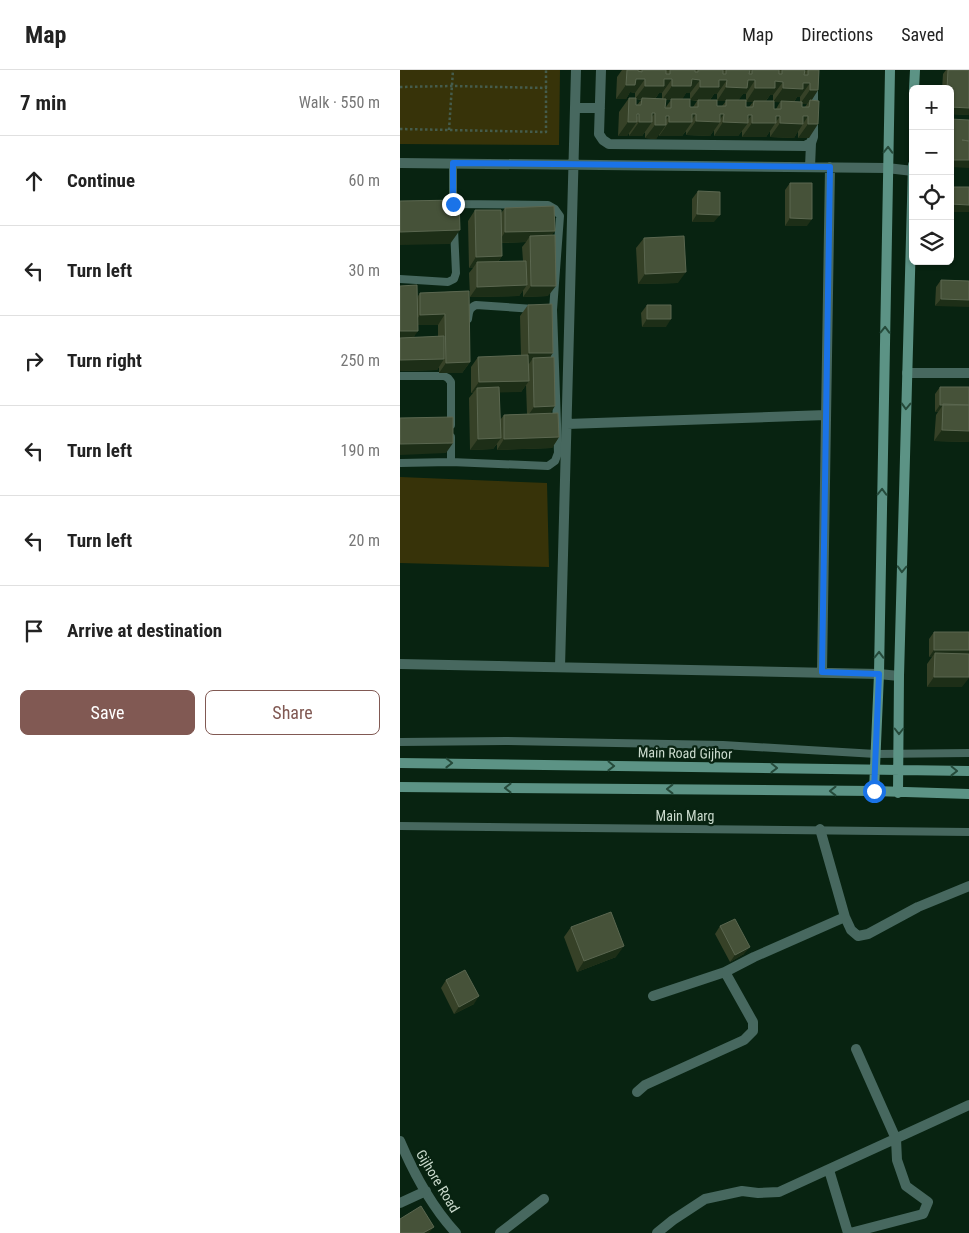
<!DOCTYPE html>
<meta charset="utf-8">
<style>
body{margin:0;font-family:"Roboto Condensed",sans-serif;background:#f2f2f2;color:#222}
.controls{position:absolute;right:15px;top:15px;display:grid;overflow:hidden;border-radius:8px;box-shadow:0 1px 4px #0004}
.controls button{width:45px;height:45px;display:grid;place-items:center;padding:0;border:0;border-bottom:1px solid #e0e0e0;background:#fff;color:#222;font:25px sans-serif}
.stop{position:absolute;width:15px;height:15px;margin:-11px;border:4px solid #1a73e8;border-radius:50%;background:#fff}
.stop.end{background:#1a73e8;border-color:#fff;box-shadow:0 1px 5px #0008}
.list{margin:0;padding:0;list-style:none}
h2{display:flex;justify-content:space-between;align-items:center;height:65px;margin:0;padding:0 20px;font-size:21px}
h2 small{font-size:16px;font-weight:400;color:#767676}
.list li{display:grid;grid-template-columns:32px 1fr auto;gap:15px;align-items:center;box-sizing:border-box;height:90px;padding:0 20px;border-top:1px solid #e0e0e0}
.list b{display:block;font-size:19px;white-space:nowrap}
.list em{font-size:16px;font-style:normal;color:#767676}
.actions{display:flex;gap:10px;padding:15px 20px}
.actions a{flex:1;padding:11px 0;border:1px solid #815953;border-radius:8px;text-align:center;font-size:18px;color:#815953}
.actions .main{background:#815953;color:#fff}
.icon{flex:none;width:28px;height:28px;fill:none;stroke:currentColor;stroke-width:2;stroke-linecap:round;stroke-linejoin:round}
.map{position:relative;flex:none;width:569px;height:1163px;overflow:hidden}
header{display:flex;align-items:center;gap:30px;box-sizing:border-box;height:70px;padding:0 25px;background:#fff;border-bottom:1px solid #e0e0e0}
header strong{font-size:24px}
nav{display:flex;gap:28px;margin-inline-start:auto;font-size:18px}
main{display:flex}
aside{flex:1;background:#fff}
.map>svg:first-child{display:block}
.green{fill:#373309}
.lines{fill:none;stroke-linecap:round;stroke-linejoin:round}
.path{stroke:#455c4c;stroke-width:2.5;stroke-dasharray:2.5 2.5;stroke-linecap:butt}
.lane{stroke:#47685f;stroke-width:8}
.street{stroke:#47685f;stroke-width:10}
.secondary{stroke:#5c9385;stroke-width:10}
.wall{fill:#364127;fill-rule:evenodd}
.shaded-wall{fill:#1d2e17}
.building{fill:#465239;stroke:#5b6750}
.oneway{stroke:#254a3a}
.route{stroke:#1a73e8;stroke-width:6}
.labels{text-anchor:middle;dominant-baseline:central;stroke-width:4.5;stroke-linejoin:round;paint-order:stroke}
.street-label{font-size:14px;fill:#cadacd;stroke:#082311}
</style>
<header>
<strong>Map</strong>
<nav><a>Map</a><a>Directions</a><a>Saved</a></nav>
</header>
<main>
<aside>
<h2>7 min<small>Walk · 550 m</small></h2>
<ul class="list">
<li><svg class="icon" aria-label="ahead" viewBox="0 0 24 24"><path d="M12 20V5M6 11l6-6 6 6"/></svg><div><b>Continue</b></div><em>60 m</em></li>
<li><svg class="icon" aria-label="left" viewBox="0 0 24 24"><path d="M17 20v-9H6M10 6l-5 5 5 5"/></svg><div><b>Turn left</b></div><em>30 m</em></li>
<li><svg class="icon" aria-label="right" viewBox="0 0 24 24"><path d="M7 20v-9h11M14 6l5 5-5 5"/></svg><div><b>Turn right</b></div><em>250 m</em></li>
<li><svg class="icon" aria-label="left" viewBox="0 0 24 24"><path d="M17 20v-9H6M10 6l-5 5 5 5"/></svg><div><b>Turn left</b></div><em>190 m</em></li>
<li><svg class="icon" aria-label="left" viewBox="0 0 24 24"><path d="M17 20v-9H6M10 6l-5 5 5 5"/></svg><div><b>Turn left</b></div><em>20 m</em></li>
<li><svg class="icon" aria-label="arrive" viewBox="0 0 24 24"><path d="M6 21V4h12l-3 4 3 4H6"/></svg><div><b>Arrive at destination</b></div></li>
</ul>
<div class="actions"><a class="main">Save</a><a>Share</a></div>
</aside>
<div class="map">
<svg width="569" height="1163" viewBox="0 0 569 1163">
<rect width="100%" height="100%" fill="#082311"/>
<path class="green" d="M0 0H160L159 75 0 74Z
M0 407 147 413 149 497 0 493Z"/>
<g class="lines">
<path class="path" d="M0 17 52 16 147 18
M0 59 146 62V0
M49 60 53 0"/>
<path class="lane" d="M53 93V137
M0 209 48 212 54 209 56 203 54 159
M68 249C69 242 69 238 76 235L134 239
M0 306H44L48 308 51 312V355
M51 367V392
M0 393 51 392 148 396 155 391 158 383 153 240 160 146 155 139 148 135 49 134
M0 672 106 671 323 675 476 684 569 683
M0 756 569 762"/>
<path class="street" d="M201 0 199 64 203 70 209 74 405 76 411 73 413 67V0
M176 38H200
M0 93 487 98 513 101
M410 97 411 73
M507 303H569
M167 354 426 345
M0 594 479 604 499 606
M160 597 176 0
M422 602 430 97
M420 759 445 847
M253 926 325 902 354 887 445 847 451 860 458 866 468 864 518 837 569 816
M237 1022 245 1015 344 970 353 961V952L325 902
M0 1071C14 1104 32 1137 56 1163
M429 1100 448 1163
M0 1133 26 1121
M100 1163 144 1129
M257 1163 273 1150 305 1129 342 1121 358 1123 379 1122 569 1035
M450 1163 523 1144 528 1132 506 1116 497 1090 496 1069 456 979"/>
<path class="secondary" d="M514 19 515 0
M0 693 569 701
M0 717 474 721 569 724
M474 721 479 604 490 0
M498 723 499 606 513 95"/>
</g>
<path class="wall" d="M222 0H405V1L406 0H419L418 20 411 30 409 68H398V61L394 68 370 67V61L366 67H342V61L338 66H314V60L310 66 286 65V61L282 66H259V64L256 69 245 68V62L242 66H229V63L227 66H218L219 42 229 28H235V23L230 22 226 29H216L217 7ZM259 23H262V29H255ZM286 23H290V30L297 31 293 37H290L282 29ZM314 24H317V30H310ZM343 24H346V30H338ZM370 25H373V31H366ZM397 27H400V32H394ZM236 29 241 30 237 35H236ZM266 30H271L265 38ZM317 31H326L322 36H317ZM346 32H353L349 37H346ZM374 32H380L376 39H374ZM402 34H407L405 37H402Z
M546 0H569V45L550 44V19H542L543 4Z
M390 113 407 156H385V120Z
M298 121 314 152H292V129Z
M105 138 155 161 151 165 148 226 123 227V220L119 226 70 227 69 203 73 198H69L68 151 75 140 101 143ZM126 172 122 177 123 191 98 192 102 186 101 173Z
M244 168 278 213 238 214 236 178Z
M541 210 569 211 535 236 536 217Z
M69 221 70 292 62 303H39V297L37 300 0 301 18 226 20 223ZM18 255H38V267H14Z
M128 235 150 287V344L159 367 152 378 97 380V374L93 379 70 380 69 328 73 323H71V297L78 287 121 286 120 246ZM126 315 127 344 104 345 100 350V322H121Z
M247 235 266 257H242L241 243Z
M540 317 569 372 534 371 536 345 538 342H535V324Z
M534 562 562 617H527V594L532 587H529V569Z
M320 856 344 884 330 892 315 864Z
M171 857 216 887 177 902 164 867Z
M46 910 74 934 54 944 41 918Z"/>
<path class="shaded-wall" d="M236 9H245L235 23 230 22 226 29H216L226 15Z
M264 9H272L262 23H259L254 30 235 29 245 16Z
M292 9 300 10 290 23H286L282 30H262L272 16Z
M319 10H327L317 24H314L309 31 290 30 300 17Z
M348 10H355L346 24H343L338 31H317L326 17Z
M375 11 383 12 373 25H370L365 32 354 31 353 32H346L355 18Z
M403 13H410L400 27H397L393 33 373 32 383 18Z
M410 20H418L410 33V30L407 34H400Z
M550 37 569 38V45L550 44Z
M252 43H255L248 52H252L242 66H229L239 52Z
M237 44H239L234 52H237L227 66H218L228 52Z
M292 44H296L290 52H292L282 66H259L269 52Z
M320 44H324L318 52H320L310 66 286 65 296 51Z
M348 45H352L346 52 348 53 338 66H314L323 52Z
M266 46H269L262 55H266L256 69 245 68 255 55Z
M376 46H380L366 67H342L352 53Z
M403 46H408L394 68 370 67 380 53Z
M408 54H418L409 68H398Z
M550 90H569V98L550 97Z
M550 134 569 135V142H550Z
M297 144 320 145 314 152H292Z
M390 148 412 149 407 156H385Z
M60 160 50 174 0 175V162Z
M155 161 147 171 130 166 126 172 98 173 105 162Z
M102 186 94 197 77 192 73 198H69L76 187Z
M286 202 278 213 238 214 245 204Z
M127 215 119 226 70 227 77 217Z
M131 216H156L148 226 123 227Z
M541 229 569 230V237L535 236Z
M45 244 38 255H13L20 245Z
M247 249H271L266 257H242Z
M0 261H18L11 271 0 272Z
M129 283H153L145 294 133 288 129 294H122Z
M44 289 37 300 0 301V290Z
M70 292 62 303H39L46 293Z
M129 311 121 322 77 323V318L73 323H71L79 312Z
M540 335H543L538 342H535Z
M155 336 148 347H127L134 337Z
M542 360 569 361V372L534 371Z
M159 367 152 378 97 380 104 369Z
M101 368 93 379 70 380 78 369Z
M53 373 46 383 0 385V374Z
M534 580H569V587L535 583 532 587H529Z
M534 607H569V608L562 617H527Z
M224 876 216 887 177 902 184 891Z
M350 877 344 884 330 892 335 885Z
M79 926 74 934 54 944 59 937Z
M34 1157 29 1163H23Z"/>
<path class="building" d="M227 0H238V1L242 2V0H266V4H270V0H295V2H298V0H323V4H326V0H350L349 4H352V0H379V4H382V0H405L404 5H408V0H419L418 20H410V13H403V19L383 18V12L375 11V18H355V10H348L347 18 326 17 327 10H319V17H300V10L292 9 291 16H272V9H264V16H245V9H236L235 15H226Z
M548 0H569V38L550 37V19H547Z
M229 28H236V35H241L242 28 266 29 265 38H271V29H290V37H298V30H317V36H326V30H346V37H353L354 31H374V39H381V31L402 32V37H409L410 30 419 31 418 54H408V46H403V54L380 53V46H376V53H352V45H348V53L323 52 324 44H320V52L296 51V44H292V52H269V46H266V55H255V43H252V52H239V44H237V52H228Z
M550 49 569 50V71L562 70 569 71V90H550Z
M390 113H412V149L390 148Z
M550 117H569V135L550 134Z
M298 121 320 122V145L297 144Z
M59 130 60 160 0 162V131Z
M154 136 155 161 105 162V138Z
M75 140H101L102 186 76 187Z
M155 165 156 216H131L130 166Z
M284 166 286 202 245 204 244 168Z
M126 191 127 215 77 217V192Z
M541 210 569 211V230L541 229Z
M17 215 18 261H0V216Z
M69 221 70 292 46 293 45 244 20 245V223Z
M152 234 153 283H129L128 235Z
M247 235H271V249H247Z
M44 266V289L0 290V268Z
M128 285 129 311 79 312 78 287Z
M154 287 155 336 134 337 133 288Z
M99 317 101 368 78 369 77 318Z
M540 317H569V335H540Z
M543 334 569 335V361L542 360Z
M158 343 159 367 104 369V345Z
M53 347V373L0 374V348Z
M534 562H569V580H534Z
M535 583 569 584V607H534Z
M211 842 224 876 184 891 171 857Z
M335 849 350 877 335 885 320 856Z
M65 900 79 926 59 937 46 910Z
M21 1136 34 1157 23 1163H0V1149Z"/>
<defs><path id="oneway-chevron" d="M-2-3.5L2.5 0L-2 3.5" fill="none" stroke-width="1.6" stroke-linecap="round" stroke-linejoin="round" transform="scale(1.25)"/></defs>
<g class="oneway">
<use href="#oneway-chevron" transform="translate(488 80) rotate(-89)"/>
<use href="#oneway-chevron" transform="translate(485 260) rotate(-89)"/>
<use href="#oneway-chevron" transform="translate(506 336) rotate(92)"/>
<use href="#oneway-chevron" transform="translate(482 422) rotate(-89)"/>
<use href="#oneway-chevron" transform="translate(502 499) rotate(92)"/>
<use href="#oneway-chevron" transform="translate(479 585) rotate(-89)"/>
<use href="#oneway-chevron" transform="translate(499 661) rotate(90)"/>
<use href="#oneway-chevron" transform="translate(49 693) rotate(1)"/>
<use href="#oneway-chevron" transform="translate(211 696) rotate(1)"/>
<use href="#oneway-chevron" transform="translate(374 698) rotate(1)"/>
<use href="#oneway-chevron" transform="translate(554 701) rotate(1)"/>
<use href="#oneway-chevron" transform="translate(108 718) rotate(-180)"/>
<use href="#oneway-chevron" transform="translate(270 719) rotate(-180)"/>
<use href="#oneway-chevron" transform="translate(433 721) rotate(-180)"/>
</g>
<g class="lines">
<path class="route" d="M53 134V93L430 97 422 602 479 604 474 721"/>
</g>
<g class="labels">
<g class="street-label">
<text transform="translate(285 683) rotate(1)">Main Road Gijhor</text>
<text x="285" y="746">Main Marg</text>
<text transform="translate(38 1111) rotate(59)">Gijhore Road</text>
</g>
</g>
</svg>
<div class="controls">
<button>+</button>
<button>−</button>
<button><svg class="icon" aria-label="locate" viewBox="0 0 24 24"><circle cx="12" cy="12" r="6"/><path d="M12 2v4M12 18v4M2 12h4M18 12h4"/></svg></button>
<button><svg class="icon" aria-label="layers" viewBox="0 0 24 24"><path d="M12 4l9 5-9 5-9-5zM3 14l9 5 9-5"/></svg></button>
</div>
<div class="stop" style="left:474px;top:721px"></div>
<div class="stop end" style="left:53px;top:134px"></div>
</div>
</main>
